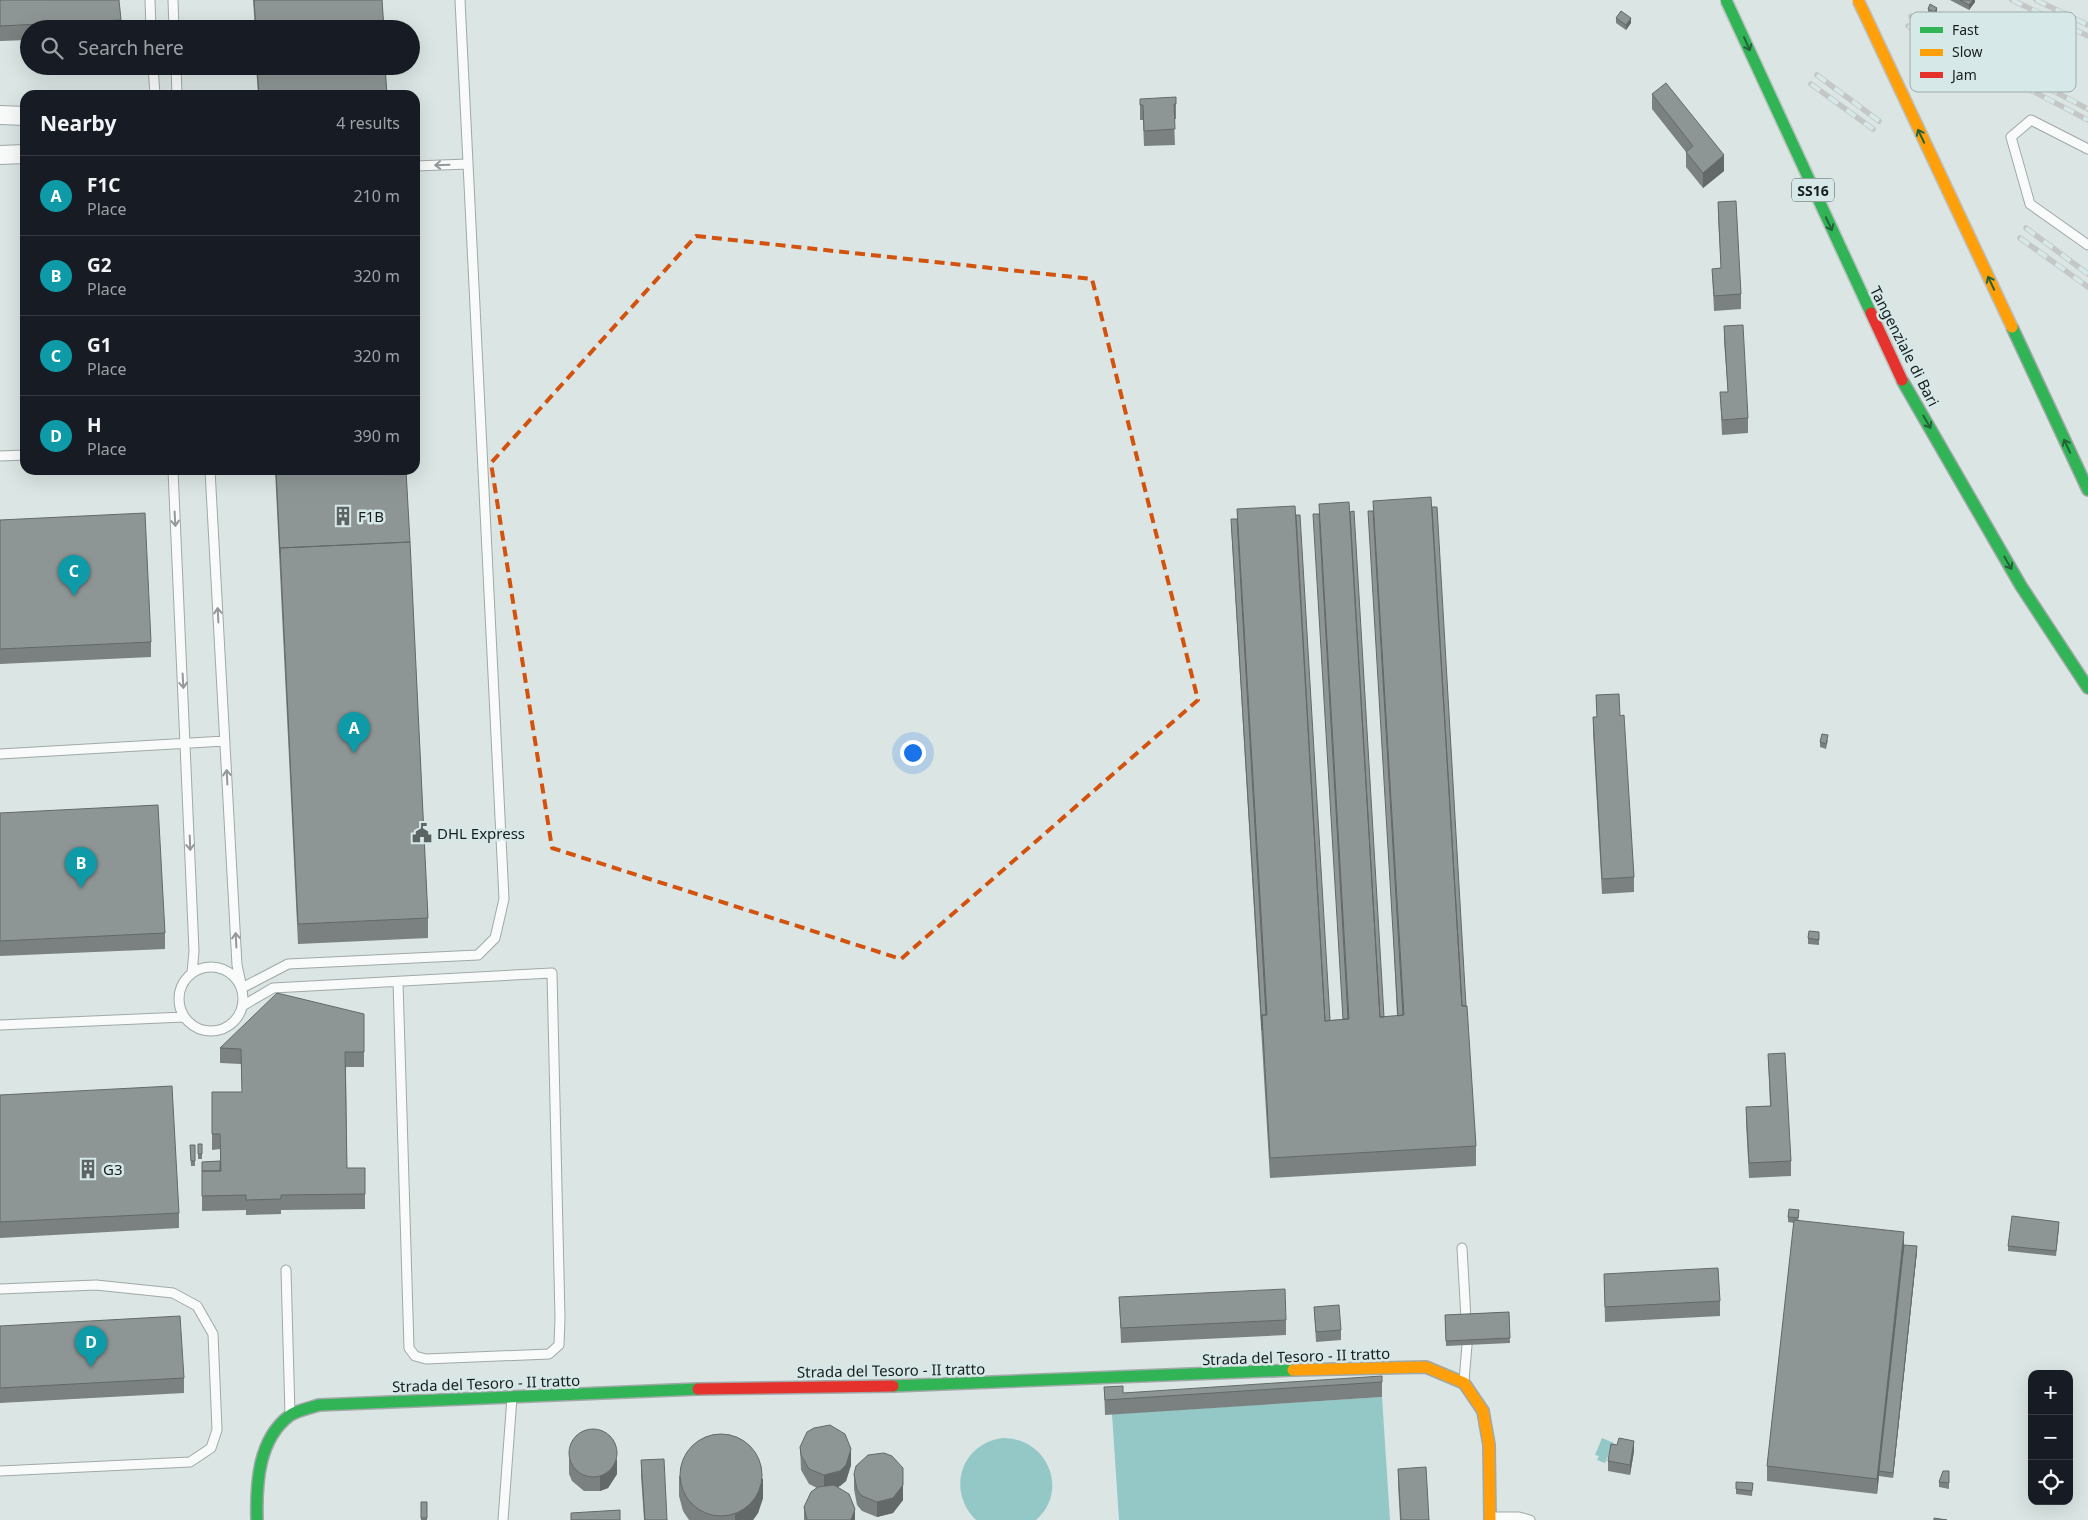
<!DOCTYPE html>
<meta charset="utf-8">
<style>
body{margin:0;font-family:"Noto Sans",sans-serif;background:#242831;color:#f1f3f6}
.controls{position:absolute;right:15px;bottom:15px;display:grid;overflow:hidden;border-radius:10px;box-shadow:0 5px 20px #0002}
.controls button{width:45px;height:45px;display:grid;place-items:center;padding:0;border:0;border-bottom:1px solid #363941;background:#171b24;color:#f1f3f6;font:25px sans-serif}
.you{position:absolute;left:912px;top:752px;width:18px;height:18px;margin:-12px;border:4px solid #fff;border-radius:50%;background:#1a73e8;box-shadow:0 0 0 8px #1a73e833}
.badge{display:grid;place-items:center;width:32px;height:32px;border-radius:50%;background:#2563eb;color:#fff;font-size:16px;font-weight:700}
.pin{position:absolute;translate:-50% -41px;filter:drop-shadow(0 1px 2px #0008)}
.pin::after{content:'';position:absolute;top:26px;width:18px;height:15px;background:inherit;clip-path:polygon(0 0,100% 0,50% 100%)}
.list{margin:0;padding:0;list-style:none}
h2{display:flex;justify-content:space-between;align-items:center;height:65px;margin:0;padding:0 20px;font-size:21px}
h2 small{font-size:16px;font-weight:400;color:#9ea1a6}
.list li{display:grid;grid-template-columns:32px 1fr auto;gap:15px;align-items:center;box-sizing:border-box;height:80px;padding:0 20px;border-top:1px solid #363941}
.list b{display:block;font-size:19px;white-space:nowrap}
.list p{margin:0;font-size:16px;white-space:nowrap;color:#9ea1a6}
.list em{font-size:16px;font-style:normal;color:#9ea1a6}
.icon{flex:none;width:28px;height:28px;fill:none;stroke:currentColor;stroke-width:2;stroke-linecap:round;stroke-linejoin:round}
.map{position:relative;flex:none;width:2088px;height:1520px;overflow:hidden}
.search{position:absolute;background:#171b24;box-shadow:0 5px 20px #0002;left:20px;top:20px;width:400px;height:55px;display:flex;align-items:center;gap:12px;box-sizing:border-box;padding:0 18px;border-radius:28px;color:#9ea1a6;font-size:19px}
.panel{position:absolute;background:#171b24;box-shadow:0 5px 20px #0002;left:20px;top:90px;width:400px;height:385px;border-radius:15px}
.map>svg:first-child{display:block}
.water{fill:#94c8c6}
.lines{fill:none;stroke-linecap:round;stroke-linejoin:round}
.lane-casing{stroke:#a0a8a8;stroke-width:11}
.street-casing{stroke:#a0a8a8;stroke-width:20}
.fast-casing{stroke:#a0a8a8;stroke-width:14}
.slow-casing{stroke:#a0a8a8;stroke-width:14}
.jam-casing{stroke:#a0a8a8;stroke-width:14}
.lane{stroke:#f9fbfb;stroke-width:9}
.street{stroke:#f9fbfb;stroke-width:18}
.fast{stroke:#30b455;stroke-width:11}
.slow{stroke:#ff9f0a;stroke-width:11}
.jam{stroke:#e5322d;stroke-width:11}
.rail-casing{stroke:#c5c7c7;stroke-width:5.5}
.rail{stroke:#d6e9e8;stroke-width:4;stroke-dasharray:11;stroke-linecap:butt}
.fast-bridge-casing{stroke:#bbc0c0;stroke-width:14;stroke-linecap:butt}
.slow-bridge-casing{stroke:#bbc0c0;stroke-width:14;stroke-linecap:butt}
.jam-bridge-casing{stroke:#bbc0c0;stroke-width:14;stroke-linecap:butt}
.fast-bridge{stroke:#30b455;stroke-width:11}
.slow-bridge{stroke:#ff9f0a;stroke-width:11}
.jam-bridge{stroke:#e5322d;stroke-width:11}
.wall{fill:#7a8180}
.shaded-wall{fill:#636968}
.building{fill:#8e9695;stroke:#636968}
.oneway{stroke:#236237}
.oneway2{stroke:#949898}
.marked{fill:none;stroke:#d3530e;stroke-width:4;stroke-dasharray:10 6;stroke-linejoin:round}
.labels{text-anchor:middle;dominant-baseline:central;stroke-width:5;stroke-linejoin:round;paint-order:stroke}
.shield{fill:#d6e9e8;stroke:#515b5b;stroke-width:1}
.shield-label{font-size:14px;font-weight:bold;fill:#181e1e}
.street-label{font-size:15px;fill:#181e1e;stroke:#d6e9e8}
.poi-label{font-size:15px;fill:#181e1e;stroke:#d6e9e8;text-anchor:start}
.key{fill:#d6e9e8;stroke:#9dacab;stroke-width:1}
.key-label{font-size:14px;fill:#181e1e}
</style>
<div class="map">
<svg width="2088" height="1520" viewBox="0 0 2088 1520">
<rect width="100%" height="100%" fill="#dae5e4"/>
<path class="water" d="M1382 1397 1390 1520H1119L1112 1414Z
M1003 1438C1047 1438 1070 1490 1036 1520H976C946 1491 961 1443 1003 1438Z
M1602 1438 1614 1443 1605 1463 1597 1460 1599 1456 1595 1455Z"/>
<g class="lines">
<defs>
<path id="lane" d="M150 0 151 29
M173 0 174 29
M153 66 155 95
M176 66 177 95
M2088 149 2031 120 2011 137 2030 204 2088 245
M415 166 468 164
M0 456 25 455
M173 470 194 951 192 973
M210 470 237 965 242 988 288 964 478 955 495 938 504 899 460 0
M0 754 225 741
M179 999a32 32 0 1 1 64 0a32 32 0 1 1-64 0Z
M244 1005 273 988 552 973 560 1318 559 1345 549 1354 426 1359 415 1356 409 1348 398 982
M0 1025 184 1017
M1462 1248 1466 1319
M286 1270 290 1414
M0 1289 96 1285 173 1293 197 1306 213 1334 217 1430 211 1448 190 1462 0 1471
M1464 1381 1467 1345
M1491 1517H1519L1530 1520
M503 1520 512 1397"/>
<path id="street" d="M0 115 25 116
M0 155 25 154"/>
<path id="fast" d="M2012 327 2088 490
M1902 380 2021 586 2088 688
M893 1386 1293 1370
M257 1520C256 1484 258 1440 289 1416 297 1410 310 1408 319 1405L698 1389"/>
<path id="slow" d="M1293 1370 1426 1367 1464 1383 1483 1411 1489 1445 1490 1520"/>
<path id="jam" d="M698 1389 893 1386"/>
</defs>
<use href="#lane" class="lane-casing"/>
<use href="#street" class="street-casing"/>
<use href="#fast" class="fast-casing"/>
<use href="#slow" class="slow-casing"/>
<use href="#jam" class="jam-casing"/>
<use href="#lane" class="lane"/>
<use href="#street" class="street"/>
<use href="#fast" class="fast"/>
<use href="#slow" class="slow"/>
<use href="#jam" class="jam"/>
<defs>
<path id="rail" d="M2012 0 2088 36
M2036 0 2088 25
M1911 16 2088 109
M1908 26 2088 120
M1817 75 1879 121
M1811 84 1873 129
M2026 228 2088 274
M2020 238 2088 287"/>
</defs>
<use href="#rail" class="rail-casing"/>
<use href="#rail" class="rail"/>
<defs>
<path id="fast-bridge" d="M1726 0 1871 313"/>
<path id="slow-bridge" d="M1858 0 2012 327"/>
<path id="jam-bridge" d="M1871 313 1902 380"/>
</defs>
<use href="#fast-bridge" class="fast-bridge-casing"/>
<use href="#slow-bridge" class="slow-bridge-casing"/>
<use href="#jam-bridge" class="jam-bridge-casing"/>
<use href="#fast-bridge" class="fast-bridge"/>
<use href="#slow-bridge" class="slow-bridge"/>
<use href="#jam-bridge" class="jam-bridge"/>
</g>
<path class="wall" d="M0 0 121 20V29H29V40L0 41Z
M253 0H382L384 29H255Z
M1950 0H1975V2L1969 10Z
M1928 9 1937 13 1934 18 1928 14Z
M1616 18 1631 23 1626 30 1616 23Z
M1966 29 1977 31 1974 39 1966 35Z
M256 66H385L387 95H258Z
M1652 94 1724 171 1703 188 1686 167V152L1652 109Z
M1140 99 1176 104V119H1174L1175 145 1144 146 1143 120H1140Z
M1718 202 1741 294V309L1714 311 1712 269 1721 268 1718 217Z
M1724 326 1748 418V433L1722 435 1720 392H1728L1724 341Z
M275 470H406L428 918V938L298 944Z
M1373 501 1466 1006 1476 1146V1166L1270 1178 1231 524 1237 519V509L1330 1020 1343 1019 1319 504 1384 1017 1397 1016Z
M0 520 151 642V657L0 664Z
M1596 695 1620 716 1634 877V892L1602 894 1593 732V717H1597Z
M1828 740 1826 749 1820 747V742Z
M0 813 165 933V949L0 956Z
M1819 932V945L1808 944V938Z
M364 1014V1067H346L347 1168H365V1209L281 1210V1214L246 1215V1210L202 1211V1162L220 1161V1149L212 1150V1092H242L241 1064 220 1063V1048Z
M1768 1054 1791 1161V1176L1749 1178 1746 1122V1107L1770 1106Z
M0 1095 179 1213V1228L0 1238Z
M198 1144H202V1159H198Z
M190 1145H195V1166H191Z
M1799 1215 1798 1221 1904 1245 1917 1251 1893 1478 1879 1476 1877 1494 1767 1481V1466L1794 1223 1788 1222V1217Z
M2059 1227 2056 1256 2008 1251V1246Z
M1604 1274 1720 1301V1316L1605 1322Z
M1119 1297 1286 1320V1335L1121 1343Z
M1314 1307 1341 1330V1340L1316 1342Z
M1509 1312 1510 1343 1446 1346 1445 1315Z
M0 1326 184 1378V1393L0 1403Z
M1382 1382V1397L1105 1415 1104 1387 1123 1393Z
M800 1447 851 1465 846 1481 840 1486 838 1487 855 1520H804V1507L817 1488 809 1484 801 1470Z
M1634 1451 1630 1475 1608 1471V1461Z
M569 1458 617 1474 608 1488 600 1491H584L572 1481 569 1474Z
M641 1460 667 1520H644L641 1476Z
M1398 1469 1429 1520H1400L1398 1484Z
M1949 1471V1489L1939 1487V1482Z
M854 1474 903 1500 893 1513 877 1517 862 1511 857 1505 854 1489Z
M679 1476 763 1498 758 1513 753 1520H689L683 1511 679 1496Z
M1753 1483 1752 1496 1736 1494V1489Z
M421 1502H427V1520H421Z"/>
<path class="shaded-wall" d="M1973 0H1975V2L1969 10V5Z
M1937 8V13L1934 18V12Z
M1631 18V23L1626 30V25Z
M1977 26V31L1974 39V34Z
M1724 155V171L1703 188V173Z
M1904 1232V1247L1877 1494V1479Z
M1917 1246V1251L1893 1478V1473Z
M1634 1441V1451L1630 1475V1465Z
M851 1449V1465L846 1481 840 1486 824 1491V1475Z
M617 1459V1474L608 1488 600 1491V1476Z
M763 1478V1498L758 1513 753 1520H735V1514Z
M903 1485V1500L893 1513 877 1517V1502Z
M855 1509V1520H851Z"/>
<path class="building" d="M0 0H119L121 20 0 26Z
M254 0H382L384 29H256Z
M1960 0H1973L1969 5Z
M1930 4 1937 8 1934 12 1928 9Z
M1621 11 1631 18 1626 25 1616 18Z
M257 66H385L387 95H259Z
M1666 83 1724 155 1703 173 1686 152 1693 146 1652 94Z
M1176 97V104H1174L1175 129 1144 131 1143 105H1140V99Z
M1736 201 1741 294 1714 296 1712 269 1721 268 1718 202Z
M1743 325 1748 418 1722 420 1720 392H1728L1724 326Z
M276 470H406L410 542 280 548V553Z
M1431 497 1462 1006H1467L1476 1146 1270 1158 1262 1015H1267L1237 509 1295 506 1325 1021 1349 1019 1319 504 1349 502 1380 1017 1404 1015 1373 501Z
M1432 507H1437L1466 1006H1462Z
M1354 511 1384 1017H1380L1350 512Z
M1368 511H1373L1403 1015 1398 1016Z
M145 513 151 642 0 649V520Z
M1313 514H1319L1348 1019H1343Z
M1296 515H1300L1330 1020 1325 1021Z
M1231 519H1237L1266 1015H1262V1030Z
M410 542 428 918 298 924 280 548Z
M1619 694 1620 716 1624 715 1634 877 1602 879 1593 717H1597L1596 695Z
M1822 734 1828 735 1826 744 1820 742Z
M158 805 165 933 0 941V813Z
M1809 931 1819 932V940L1808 938Z
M277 993 364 1014V1052H345L347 1168H365V1194L281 1195V1199L246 1200V1195L202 1196V1171H221L220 1134H212V1092H242L241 1049 220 1048Z
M1785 1053 1791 1161 1749 1163 1746 1107 1771 1106 1768 1054Z
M172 1086 179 1213 0 1222V1095Z
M198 1144H202V1154H198Z
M190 1145H195V1161H191Z
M220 1161V1171H202V1162Z
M1789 1209 1799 1210 1798 1218 1788 1217Z
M2012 1216 2059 1222 2056 1251 2008 1246Z
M1794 1220 1904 1232 1877 1479 1767 1466Z
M1904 1245 1917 1246 1893 1473 1879 1471Z
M1718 1268 1720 1301 1605 1307 1604 1274Z
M1285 1289 1286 1320 1121 1328 1119 1297Z
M1339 1305 1341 1330 1316 1332 1314 1307Z
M1509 1312 1510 1338 1446 1341 1445 1315Z
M180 1316 184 1378 0 1388V1326Z
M1382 1376V1382L1105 1400 1104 1387 1123 1386V1393Z
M830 1425 845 1434 851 1449 846 1465 840 1471 824 1475 809 1469 801 1455 800 1447 807 1432 814 1428Z
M569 1453a24 24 0 1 1 48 0a24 24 0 1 1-48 0Z
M680 1475a41 41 0 1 1 82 0a41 41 0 1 1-82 0Z
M1619 1438 1634 1441 1630 1465 1608 1461 1611 1444 1617 1445Z
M884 1453 892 1456 903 1468V1485L893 1498 877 1502 862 1496 857 1490 854 1474 856 1466 868 1455Z
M664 1459 667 1520H645L641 1460Z
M1426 1467 1429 1520H1401L1398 1469Z
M1943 1471H1949V1483L1939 1482Z
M1736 1482 1753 1483 1752 1491 1736 1489Z
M834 1485 849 1494 855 1509 851 1520H807L804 1507 811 1492 818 1487Z
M421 1502H427V1518H421Z
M620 1510V1520H571V1513Z
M1934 1518 1947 1520H1934Z"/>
<defs><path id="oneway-shaft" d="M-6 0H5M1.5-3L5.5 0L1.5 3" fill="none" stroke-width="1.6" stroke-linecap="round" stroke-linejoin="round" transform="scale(1.25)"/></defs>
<g class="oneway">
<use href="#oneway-shaft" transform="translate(1747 44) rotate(66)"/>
<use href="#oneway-shaft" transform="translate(1921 136) rotate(-115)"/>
<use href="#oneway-shaft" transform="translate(1829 224) rotate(65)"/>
<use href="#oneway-shaft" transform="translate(1991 283) rotate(-115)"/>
<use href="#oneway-shaft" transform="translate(1927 422) rotate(60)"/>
<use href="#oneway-shaft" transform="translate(2067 446) rotate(-115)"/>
<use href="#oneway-shaft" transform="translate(2008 563) rotate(60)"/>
</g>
<g class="oneway2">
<use href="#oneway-shaft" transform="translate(442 165) rotate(178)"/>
<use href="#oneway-shaft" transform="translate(175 519) rotate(87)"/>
<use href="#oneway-shaft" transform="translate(218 615) rotate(-93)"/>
<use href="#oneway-shaft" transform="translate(183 681) rotate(87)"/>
<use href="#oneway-shaft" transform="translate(227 777) rotate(-93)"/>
<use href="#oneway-shaft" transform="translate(190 843) rotate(88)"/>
<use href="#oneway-shaft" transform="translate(236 940) rotate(-93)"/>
</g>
<path class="marked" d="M696 236 1092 279 1198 700 901 959 552 848 491 463Z"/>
<defs>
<symbol id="building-bare" viewBox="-9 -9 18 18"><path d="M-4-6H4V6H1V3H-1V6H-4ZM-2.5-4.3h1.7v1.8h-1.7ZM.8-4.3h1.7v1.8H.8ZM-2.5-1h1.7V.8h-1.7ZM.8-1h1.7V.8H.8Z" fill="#5c6463" stroke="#d6e9e8" stroke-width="2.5" paint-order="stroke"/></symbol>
<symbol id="civic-bare" viewBox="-9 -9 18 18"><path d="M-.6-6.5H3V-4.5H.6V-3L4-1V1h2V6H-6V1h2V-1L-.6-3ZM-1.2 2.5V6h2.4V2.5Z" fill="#5c6463" stroke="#d6e9e8" stroke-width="2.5" paint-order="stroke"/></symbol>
</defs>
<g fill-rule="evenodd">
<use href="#building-bare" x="329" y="502" width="28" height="28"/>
<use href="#civic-bare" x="408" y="819" width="28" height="28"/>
<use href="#building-bare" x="74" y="1155" width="28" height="28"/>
</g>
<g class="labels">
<rect class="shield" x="1792" y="178.5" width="42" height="23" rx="4"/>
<g class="shield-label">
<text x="1813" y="190">SS16</text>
</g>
<g class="street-label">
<text transform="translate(1905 346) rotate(63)">Tangenziale di Bari</text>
<text transform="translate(1296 1356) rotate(-2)">Strada del Tesoro - II tratto</text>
<text transform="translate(891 1370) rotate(-1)">Strada del Tesoro - II tratto</text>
<text transform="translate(486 1383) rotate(-2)">Strada del Tesoro - II tratto</text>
</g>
<g class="poi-label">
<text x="358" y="516">F1B</text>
<text x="437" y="833">DHL Express</text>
<text x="103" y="1169">G3</text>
</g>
</g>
<rect x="1910" y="12" width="166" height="80" rx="8" class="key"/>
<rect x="1920" y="27" width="23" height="6" fill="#30b455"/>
<rect x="1920" y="49" width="23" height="7" fill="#ff9f0a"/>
<rect x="1920" y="72" width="23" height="6" fill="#e5322d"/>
<g class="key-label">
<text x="1952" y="35">Fast</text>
<text x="1952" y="57">Slow</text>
<text x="1952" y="80">Jam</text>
</g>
</svg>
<div class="controls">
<button>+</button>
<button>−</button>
<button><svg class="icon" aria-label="locate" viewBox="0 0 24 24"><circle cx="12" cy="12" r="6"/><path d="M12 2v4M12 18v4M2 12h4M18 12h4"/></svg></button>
</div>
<div class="you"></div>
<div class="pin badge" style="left:354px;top:753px;background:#0f9aa8">A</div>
<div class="pin badge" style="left:81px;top:888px;background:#0f9aa8">B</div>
<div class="pin badge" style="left:74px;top:596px;background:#0f9aa8">C</div>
<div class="pin badge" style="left:91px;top:1367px;background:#0f9aa8">D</div>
<div class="search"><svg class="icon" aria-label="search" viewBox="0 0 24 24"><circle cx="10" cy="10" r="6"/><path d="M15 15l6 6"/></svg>Search here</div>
<section class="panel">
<h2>Nearby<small>4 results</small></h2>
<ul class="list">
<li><span class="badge" style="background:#0f9aa8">A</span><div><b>F1C</b><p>Place</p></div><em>210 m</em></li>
<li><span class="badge" style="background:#0f9aa8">B</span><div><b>G2</b><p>Place</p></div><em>320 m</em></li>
<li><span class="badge" style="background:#0f9aa8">C</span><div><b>G1</b><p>Place</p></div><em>320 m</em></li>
<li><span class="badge" style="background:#0f9aa8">D</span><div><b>H</b><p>Place</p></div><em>390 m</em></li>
</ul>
</section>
</div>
